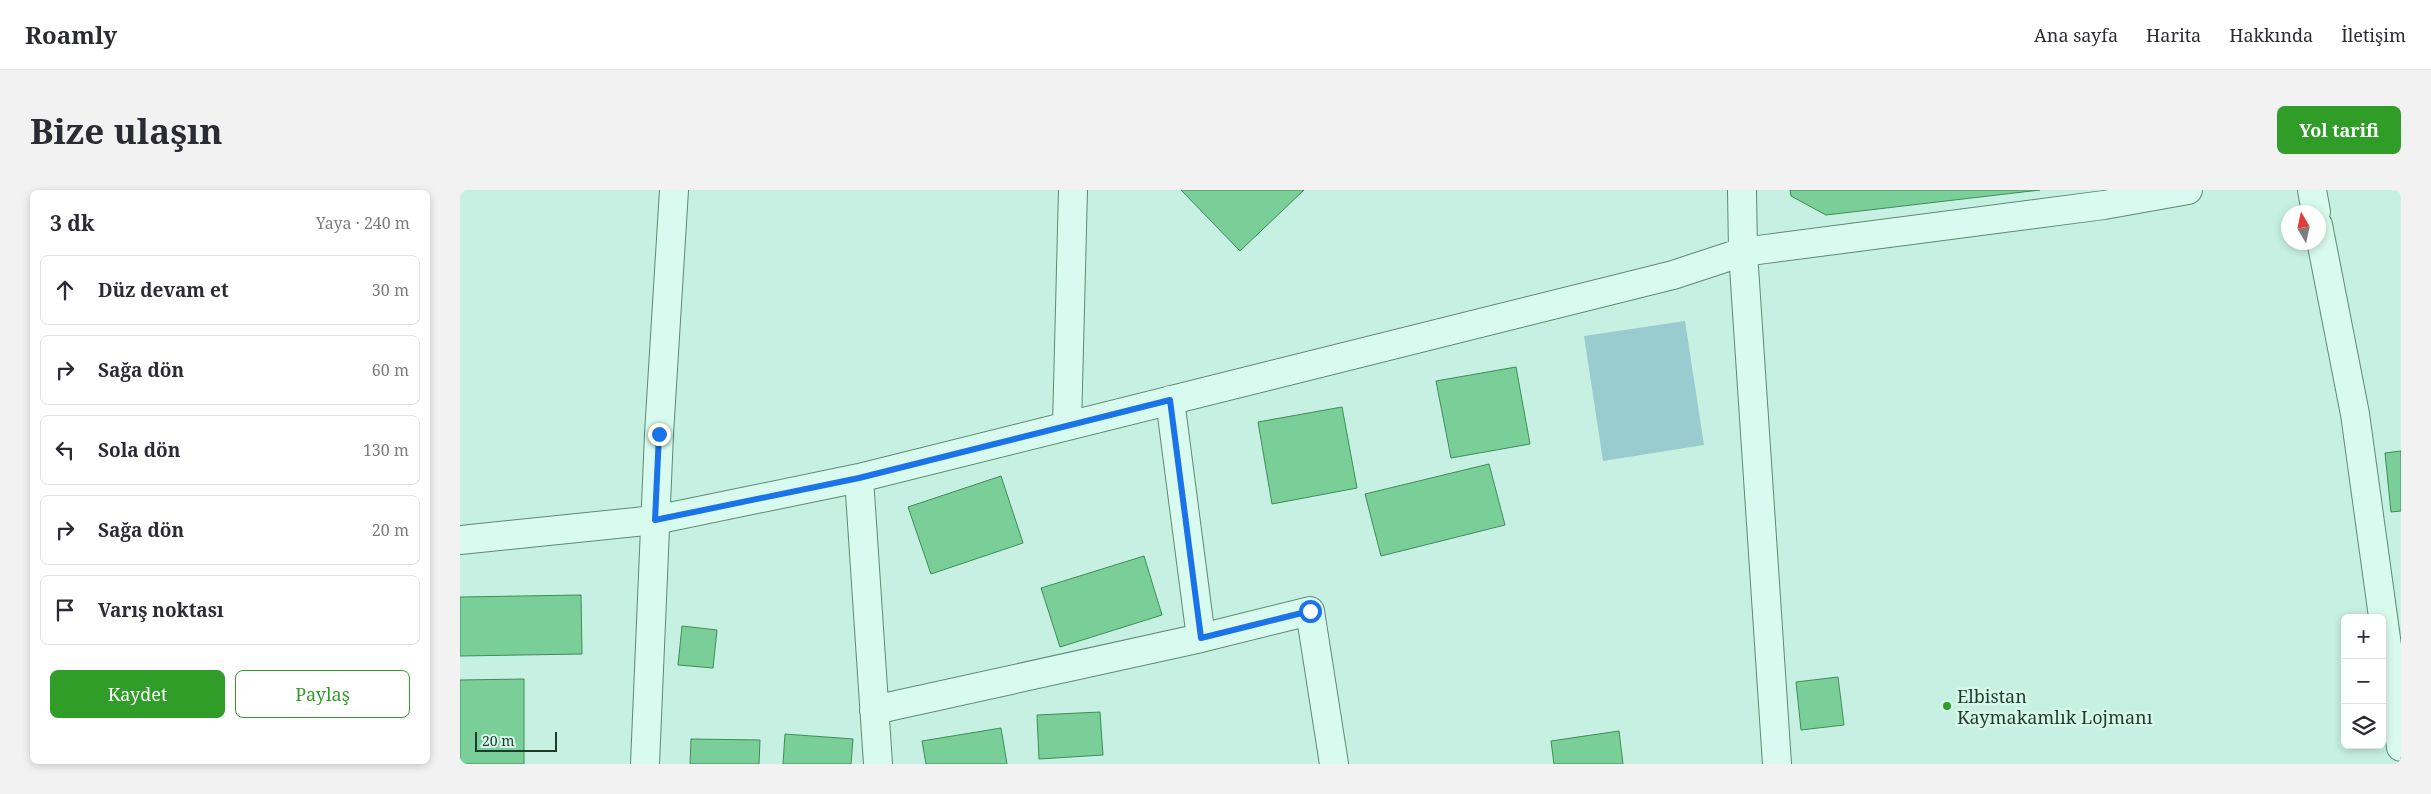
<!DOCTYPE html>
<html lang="tr">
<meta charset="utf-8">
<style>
body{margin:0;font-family:"Noto Serif",serif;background:#f2f2f3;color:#2b2b33}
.controls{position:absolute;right:15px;bottom:15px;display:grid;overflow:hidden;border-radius:8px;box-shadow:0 2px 8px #0003}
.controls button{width:45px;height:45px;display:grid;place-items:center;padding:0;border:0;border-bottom:1px solid #e1e1e2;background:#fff;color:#2b2b33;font:25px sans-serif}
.compass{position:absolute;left:1821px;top:15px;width:45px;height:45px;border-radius:50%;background:#fff;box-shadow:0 2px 8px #0003;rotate:351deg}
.scale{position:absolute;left:15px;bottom:12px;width:82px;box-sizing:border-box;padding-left:5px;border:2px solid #1f3c2b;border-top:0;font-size:14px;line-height:18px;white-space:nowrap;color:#1f3c2b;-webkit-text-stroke:4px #d6f7eb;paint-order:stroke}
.stop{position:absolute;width:15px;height:15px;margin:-11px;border:4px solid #1a73e8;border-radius:50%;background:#fff}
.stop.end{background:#1a73e8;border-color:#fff;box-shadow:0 1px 5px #0008}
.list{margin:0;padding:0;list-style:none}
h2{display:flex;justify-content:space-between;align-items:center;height:65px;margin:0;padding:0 20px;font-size:21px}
h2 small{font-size:16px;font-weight:400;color:#7c7c81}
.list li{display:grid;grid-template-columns:32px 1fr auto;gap:15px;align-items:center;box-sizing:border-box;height:70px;margin:0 10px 10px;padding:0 10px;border:1px solid #e1e1e2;border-radius:8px}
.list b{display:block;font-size:19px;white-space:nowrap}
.list em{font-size:16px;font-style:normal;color:#7c7c81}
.actions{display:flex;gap:10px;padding:15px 20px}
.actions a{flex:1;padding:11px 0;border:1px solid #309d28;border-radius:8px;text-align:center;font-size:18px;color:#309d28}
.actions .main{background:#309d28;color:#fff}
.icon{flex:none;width:28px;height:28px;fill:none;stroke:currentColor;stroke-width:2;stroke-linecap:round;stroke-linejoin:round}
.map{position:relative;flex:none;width:1941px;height:574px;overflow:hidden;border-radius:8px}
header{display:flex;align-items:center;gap:30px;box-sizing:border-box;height:70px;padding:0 25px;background:#fff;border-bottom:1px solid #e1e1e2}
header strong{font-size:24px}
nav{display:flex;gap:28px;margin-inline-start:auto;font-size:18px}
.intro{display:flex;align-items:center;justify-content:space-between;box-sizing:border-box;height:120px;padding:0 30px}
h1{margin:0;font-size:35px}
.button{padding:12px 22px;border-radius:8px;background:#309d28;color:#fff;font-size:18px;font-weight:700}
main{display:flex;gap:30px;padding:0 30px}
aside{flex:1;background:#fff;border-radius:8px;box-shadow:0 2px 8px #0003}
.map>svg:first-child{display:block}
.green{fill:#99cccf}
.building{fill:#7acf99;stroke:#3f8c59}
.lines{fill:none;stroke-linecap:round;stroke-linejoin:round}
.minor-casing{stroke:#5a8c72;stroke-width:30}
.minor{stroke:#d9faee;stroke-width:28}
.route{stroke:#1a73e8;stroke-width:6}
.poi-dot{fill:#309d28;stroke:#d6f7eb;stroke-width:2}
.labels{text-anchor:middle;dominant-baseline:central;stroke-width:5;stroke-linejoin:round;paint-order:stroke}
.poi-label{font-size:18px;fill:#1f3c2b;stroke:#d6f7eb;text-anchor:start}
</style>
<header>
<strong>Roamly</strong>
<nav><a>Ana sayfa</a><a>Harita</a><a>Hakkında</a><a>İletişim</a></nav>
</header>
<div class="intro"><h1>Bize ulaşın</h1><a class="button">Yol tarifi</a></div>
<main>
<aside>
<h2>3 dk<small>Yaya · 240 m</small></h2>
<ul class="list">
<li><svg class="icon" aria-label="ahead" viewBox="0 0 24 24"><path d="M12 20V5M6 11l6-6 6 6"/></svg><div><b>Düz devam et</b></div><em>30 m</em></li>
<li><svg class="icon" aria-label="right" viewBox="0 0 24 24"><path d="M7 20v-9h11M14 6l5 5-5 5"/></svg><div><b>Sağa dön</b></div><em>60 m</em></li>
<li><svg class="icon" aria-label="left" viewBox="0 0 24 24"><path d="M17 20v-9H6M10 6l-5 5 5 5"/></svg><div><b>Sola dön</b></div><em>130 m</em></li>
<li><svg class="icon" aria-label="right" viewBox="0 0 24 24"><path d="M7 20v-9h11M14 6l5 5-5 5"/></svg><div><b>Sağa dön</b></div><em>20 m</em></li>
<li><svg class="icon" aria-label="arrive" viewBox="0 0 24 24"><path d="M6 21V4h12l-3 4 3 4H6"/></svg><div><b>Varış noktası</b></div></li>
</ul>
<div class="actions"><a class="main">Kaydet</a><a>Paylaş</a></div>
</aside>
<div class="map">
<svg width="1941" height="574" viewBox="0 0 1941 574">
<rect width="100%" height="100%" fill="#c6f0e1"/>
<path class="green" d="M1225 131 1244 255 1143 271 1124 146Z"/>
<path class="building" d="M721 0H844L780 61Z
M1330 0H1580L1366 25 1331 6Z
M1056 177 1070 254 991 268 976 191Z
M882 217 897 298 812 314 798 232Z
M1941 261V321L1931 322 1925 263Z
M1029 274 1045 335 921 366 905 304Z
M541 286 563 353 471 384 448 317Z
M684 366 702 425 600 457 581 398Z
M121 405 122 464 0 466V407Z
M222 436 257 440 253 478 218 475Z
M1378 487 1384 535 1341 540 1336 492Z
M64 489V574H0V490Z
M640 522 643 565 579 569 577 525Z
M541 538 547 574H466L462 551Z
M1159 541 1163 574H1094L1091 551Z
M325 544 393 549 391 574H323Z
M231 549 300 550 299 574H230Z"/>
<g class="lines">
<defs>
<path id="minor" d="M1282 0 1283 62 1317 574
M1852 0 1856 22
M1858 35 1895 224 1941 557
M710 210 741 448 850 421 874 574
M607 236 613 0
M399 288 418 574
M0 350 195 330 399 288 1213 85 1283 62 1644 15 1728 0
M414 520 741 448
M185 574 199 244 214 0"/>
</defs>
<use href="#minor" class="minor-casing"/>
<use href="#minor" class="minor"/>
</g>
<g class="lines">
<path class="route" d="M199 244 195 330 399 288 710 210 741 448 850 421"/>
</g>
<circle class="poi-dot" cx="1487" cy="516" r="5"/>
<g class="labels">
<g class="poi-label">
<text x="1497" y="506">Elbistan<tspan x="1497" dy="21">Kaymakamlık Lojmanı</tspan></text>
</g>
</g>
</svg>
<div class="controls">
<button>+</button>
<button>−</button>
<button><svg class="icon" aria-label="layers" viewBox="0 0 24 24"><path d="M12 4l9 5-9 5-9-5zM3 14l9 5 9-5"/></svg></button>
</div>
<svg class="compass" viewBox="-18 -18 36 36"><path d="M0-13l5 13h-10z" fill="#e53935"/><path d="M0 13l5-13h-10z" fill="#7c7c81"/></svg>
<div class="scale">20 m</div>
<div class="stop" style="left:850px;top:421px"></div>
<div class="stop end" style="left:199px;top:244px"></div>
</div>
</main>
